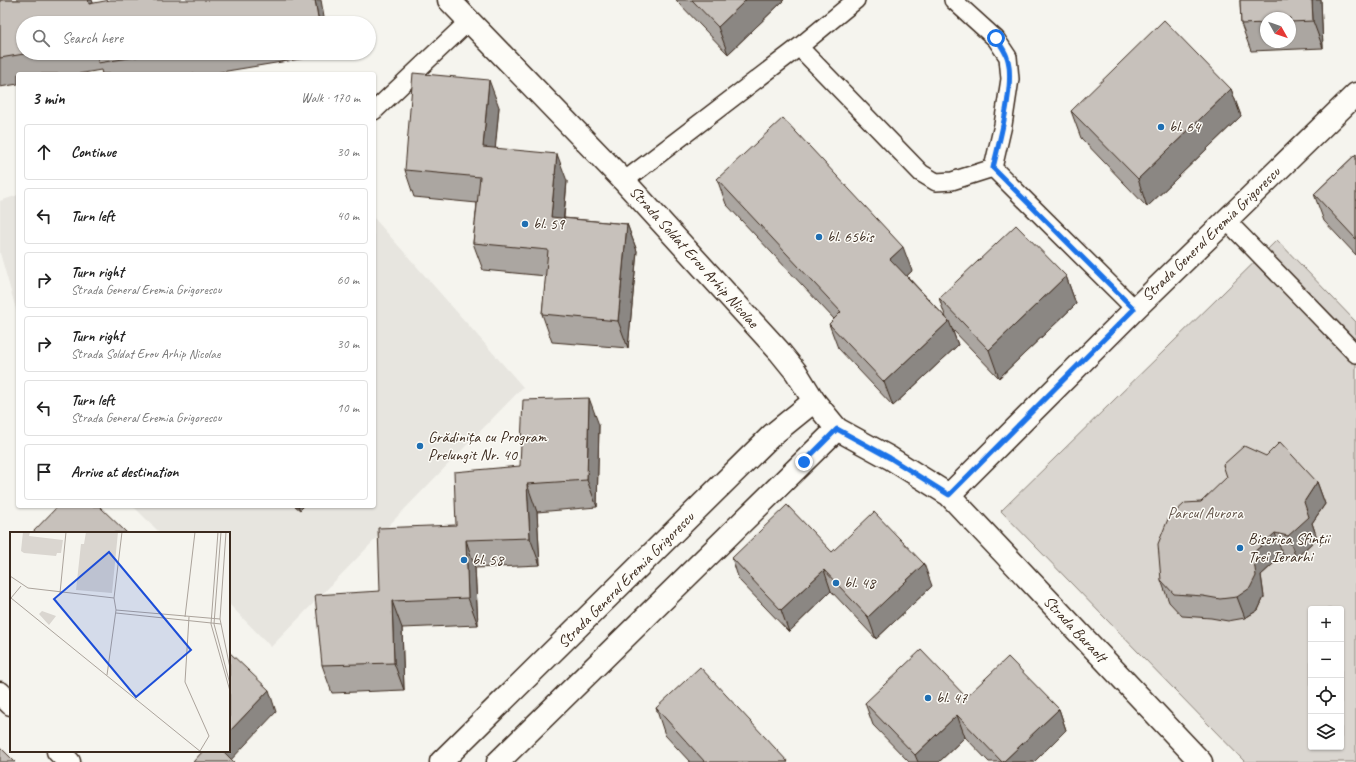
<!DOCTYPE html>
<meta charset="utf-8">
<style>
body{margin:0;font-family:Caveat,sans-serif;background:#f6f6f6;color:#222}
.controls{position:absolute;right:12px;bottom:12px;display:grid;overflow:hidden;border-radius:4px;box-shadow:0 1px 3px #0004}
.controls button{width:36px;height:36px;display:grid;place-items:center;padding:0;border:0;border-bottom:1px solid #e0e0e0;background:#fff;color:#222;font:20px sans-serif}
.compass{position:absolute;left:1260px;top:12px;width:36px;height:36px;border-radius:50%;background:#fff;box-shadow:0 1px 3px #0004;rotate:130deg}
.stop{position:absolute;width:12px;height:12px;margin:-9px;border:3px solid #1a73e8;border-radius:50%;background:#fff}
.stop.end{background:#1a73e8;border-color:#fff;box-shadow:0 1px 4px #0008}
.list{margin:0;padding:0;list-style:none}
h2{display:flex;justify-content:space-between;align-items:center;height:52px;margin:0;padding:0 16px;font-size:17px}
h2 small{font-size:13px;font-weight:400;color:#767676}
.list li{display:grid;grid-template-columns:26px 1fr auto;gap:12px;align-items:center;box-sizing:border-box;height:56px;margin:0 8px 8px;padding:0 8px;border:1px solid #e0e0e0;border-radius:4px}
.list b{display:block;font-size:15px;white-space:nowrap}
.list p{margin:0;font-size:13px;white-space:nowrap;color:#767676}
.list em{font-size:13px;font-style:normal;color:#767676}
.icon{flex:none;width:22px;height:22px;fill:none;stroke:currentColor;stroke-width:2;stroke-linecap:round;stroke-linejoin:round}
.map{position:relative;flex:none;width:1356px;height:762px;overflow:hidden}
.search{position:absolute;background:#fff;box-shadow:0 1px 3px #0004;left:16px;top:16px;width:360px;height:44px;display:flex;align-items:center;gap:10px;box-sizing:border-box;padding:0 14px;border-radius:22px;color:#767676;font-size:15px}
.panel{position:absolute;background:#fff;box-shadow:0 1px 3px #0004;left:16px;top:72px;width:360px;height:436px;border-radius:4px}
.map>svg:first-child{display:block}
.built{fill:#e7e5df}
.green{fill:#dad6d0;stroke:#8a8077;fill-rule:evenodd}
.lines{fill:none;stroke-linecap:round;stroke-linejoin:round}
.service-casing{stroke:#3b2a1e;stroke-width:20}
.minor-casing{stroke:#3b2a1e;stroke-width:25}
.tertiary-casing{stroke:#3b2a1e;stroke-width:25}
.service{stroke:#fdfcf7;stroke-width:17}
.minor{stroke:#fdfcf7;stroke-width:22}
.tertiary{stroke:#fdfcf7;stroke-width:22}
.wall{fill:#aba6a1;stroke:#3b2a1e;fill-rule:evenodd}
.shaded-wall{fill:#8b8783;stroke:#3b2a1e}
.building{fill:#c7c1bb;stroke:#3b2a1e}
.route{stroke:#1a73e8;stroke-width:5}
.poi-dot{fill:#1f6fb2;stroke:#fdfcf7;stroke-width:1.5}
.labels{text-anchor:middle;dominant-baseline:central;stroke-width:3;stroke-linejoin:round;paint-order:stroke}
.poi-label{font-size:16px;fill:#3b2a1e;stroke:#fdfcf7;text-anchor:start}
.street-label{font-size:16px;fill:#3b2a1e;stroke:#fdfcf7}
.park-label{font-size:16px;fill:#63554a;stroke:#fdfcf7}
.inset-road{fill:none;stroke:#aba39b;stroke-width:1}
.view{fill:#1d4ed8;fill-opacity:0.15;stroke:#1d4ed8;stroke-width:2}
.inset-edge{fill:none;stroke:#3b2a1e;stroke-width:2}
</style>
<div class="map">
<svg width="1356" height="762" viewBox="0 0 1356 762">
<rect width="100%" height="100%" fill="#f5f4ee"/>
<filter id="ink" filterUnits="userSpaceOnUse"><feTurbulence type="fractalNoise" baseFrequency=".025" numOctaves="2"/><feDisplacementMap in="SourceGraphic" scale="8" xChannelSelector="R" yChannelSelector="G"/><feConvolveMatrix kernelMatrix="1 2 1 2 8 2 1 2 1" color-interpolation-filters="sRGB"/></filter>
<g filter="url(#ink)">
<path class="built" d="M18 195V316L0 253V201Z
M374 218 523 387 271 647 229 604V533H160L133 506H374Z"/>
<path class="green" d="M1277 240 1356 322V762H1245L1001 511ZM1311 609H1341V747H1311Z"/>
<g class="lines">
<defs>
<path id="service" d="M799 47 921 173 936 182 952 181 993 168 1003 125 1010 79 1008 57 996 39 953 0
M374 111 469 21
M993 168 1135 309
M624 181 799 47 856 0
M1226 220 1356 354"/>
<path id="minor" d="M449 0 624 181 779 351 796 372 814 401 837 429 890 458 949 495 1201 762
M949 495 1135 309 1356 94
M0 693 11 704
M58 751 69 762"/>
<path id="tertiary" d="M441 762 772 435 814 401
M498 762 837 429"/>
</defs>
<use href="#service" class="service-casing"/>
<use href="#minor" class="minor-casing"/>
<use href="#tertiary" class="tertiary-casing"/>
<use href="#service" class="service"/>
<use href="#minor" class="minor"/>
<use href="#tertiary" class="tertiary"/>
</g>
<path class="wall" d="M0 0H92L93 3 23 23V53H330V54L209 74H102L101 70 78 74H18V84L0 87Z
M676 0H784L728 54Z
M1240 0H1321L1323 48 1251 51 1241 24ZM1266 18H1290V42H1266Z
M1231 89 1241 116 1147 207 1081 138 1071 111Z
M499 107 495 148 567 181 564 218 627 224 637 251 628 348 552 342 542 314 546 276 483 270 473 243 477 203 414 197 405 170Z
M1356 154V255L1324 221 1314 194Z
M717 179 912 271 907 276 946 318 939 298 1066 276 1076 304 999 378 952 329 958 345 893 406 838 348 829 324 834 319 726 204Z
M599 425 597 507 537 512 540 565 475 568 478 625 402 628 404 690 332 693 322 665 380 591 456 525Z
M1317 482 1325 504 1312 523 1317 538 1296 558 1283 555 1261 575 1264 597 1258 610 1245 618 1228 621 1211 618 1182 616 1169 602 1161 580 1201 502Z
M295 506H304L300 510Z
M832 552 932 586 876 639 831 591 789 632 739 580 732 558Z
M966 697 1059 709 1066 730 1034 762H989L965 737 939 762H909L873 725 865 703Z
M656 708 788 762H690L665 735Z"/>
<path class="shaded-wall" d="M88 0H92L96 11 89 4Z
M315 0H321L325 23H319Z
M746 0H784L728 54 718 27Z
M1312 0H1321L1323 48 1313 21Z
M489 80 499 107 493 174 483 147Z
M1231 89 1241 116 1147 207 1138 179Z
M557 154 567 181 561 245 551 217Z
M627 224 637 251 628 348 618 321Z
M903 247 912 271 899 283 890 259Z
M1066 276 1076 304 999 378 989 350Z
M949 321 958 345 893 406 884 382Z
M589 398 599 425 597 507 587 480Z
M1317 482 1325 504 1312 523 1317 538 1296 558 1288 536 1304 502Z
M527 484 537 512 540 565 530 538Z
M298 506H304L300 510Z
M1275 533 1283 555 1261 575 1264 597 1258 610 1245 618 1237 597 1253 553Z
M466 540 475 568 478 625 468 598Z
M924 564 932 586 876 639 868 617Z
M824 570 831 591 789 632 781 610Z
M392 601 402 628 404 690 394 663Z
M269 690 276 712 229 762 219 751H229V732Z
M1059 709 1066 730 1034 762H1003Z
M957 715 965 737 939 762H918L915 755Z"/>
<path class="building" d="M0 0H88L89 4 110 0H315L319 23H23V53H30L0 58Z
M692 0H746L718 27Z
M1240 0H1312L1313 21 1290 22V18H1266V23L1241 24Z
M1164 20 1231 89 1138 179 1071 111Z
M97 53H160L98 63Z
M413 73 489 80 483 147 557 154 551 217 627 224 618 321 542 314 548 250 473 243 480 177 405 170Z
M783 118 903 247 890 259 949 321 884 382 829 324 841 312 717 179Z
M1356 154V239L1314 194Z
M1016 225 1066 276 989 350 939 298Z
M589 398 587 480 527 484 530 538 466 540 468 598 392 601 394 663 322 665 315 595 380 591 378 528 456 525 454 472 520 466 523 400Z
M1280 442 1317 482 1304 502 1309 517 1288 536 1275 533 1253 553 1256 576 1250 588 1237 597 1220 599 1203 596 1174 594 1161 580 1158 544 1168 519 1185 503 1201 502 1227 477 1223 465 1244 446 1266 456Z
M787 505 832 552 874 512 924 564 868 617 824 570 781 610 732 558Z
M58 506H99L127 533H32Z
M921 650 966 697 1008 657 1059 709 1003 762H1002L957 715 915 755 865 703Z
M229 652 269 690 229 732Z
M700 667 788 762H705L656 708Z
M0 747 15 762H0Z
M203 751H223L234 762H193Z"/>
</g>
<g class="lines" filter="url(#ink)">
<path class="route" d="M804 462 837 429 890 458 949 495 1134 309 993 168C999 142 1016 82 1007 57 1005 51 1000 44 996 38"/>
</g>
<g class="poi-dot">
<circle cx="1161" cy="127" r="4"/>
<circle cx="525" cy="224" r="4"/>
<circle cx="819" cy="237" r="4"/>
<circle cx="420" cy="446" r="4"/>
<circle cx="1240" cy="548" r="4"/>
<circle cx="464" cy="560" r="4"/>
<circle cx="836" cy="583" r="4"/>
<circle cx="928" cy="698" r="4"/>
</g>
<g class="labels">
<g class="poi-label">
<text x="1169" y="127">bl. 64</text>
<text x="533" y="224">bl. 59</text>
<text x="827" y="237">bl. 65bis</text>
<text x="428" y="437">Grădinița cu Program<tspan x="428" dy="18">Prelungit Nr. 40</tspan></text>
<text x="1248" y="539">Biserica Sfinții<tspan x="1248" dy="18">Trei Ierarhi</tspan></text>
<text x="472" y="560">bl. 58</text>
<text x="844" y="583">bl. 48</text>
<text x="936" y="698">bl. 47</text>
</g>
<g class="street-label">
<text transform="translate(1211 234) rotate(-44)">Strada General Eremia Grigorescu</text>
<text transform="translate(694 257) rotate(48)">Strada Soldat Erou Arhip Nicolae</text>
<text transform="translate(626 580) rotate(-45)">Strada General Eremia Grigorescu</text>
<text transform="translate(1075 629) rotate(47)">Strada Baraolt</text>
</g>
<g class="park-label">
<text x="1205" y="513">Parcul Aurora</text>
</g>
</g>
<g transform="translate(10 532)">
<rect width="220" height="220" fill="#f5f4ee"/>
<path d="M13 0H20L19 4 53 8 51 21H47L46 24 14 21 11 19ZM76 0H108L102 61 66 58 71 12H74ZM32 79 46 84 39 93 29 82Z" fill="#dad6d0"/>
<path class="inset-road" d="M208 0 201 92 220 159M211 0 204 92 220 152M216 0 210 87 220 136M0 44 18 56 104 66M11 54 1 66 191 220M50 61 56 0M106 78 210 87M106 81 211 92M175 85 185 0M179 85 175 150 199 204 190 219M97 143 106 78 104 66 112 0"/>
<path class="view" d="M99 20 181 118 126 165 44 67Z"/>
<rect width="220" height="220" class="inset-edge"/>
</g>
</svg>
<div class="controls">
<button>+</button>
<button>−</button>
<button><svg class="icon" aria-label="locate" viewBox="0 0 24 24"><circle cx="12" cy="12" r="6"/><path d="M12 2v4M12 18v4M2 12h4M18 12h4"/></svg></button>
<button><svg class="icon" aria-label="layers" viewBox="0 0 24 24"><path d="M12 4l9 5-9 5-9-5zM3 14l9 5 9-5"/></svg></button>
</div>
<svg class="compass" viewBox="-18 -18 36 36"><path d="M0-13l5 13h-10z" fill="#e53935"/><path d="M0 13l5-13h-10z" fill="#767676"/></svg>
<div class="stop" style="left:996px;top:38px"></div>
<div class="stop end" style="left:804px;top:462px"></div>
<div class="search"><svg class="icon" aria-label="search" viewBox="0 0 24 24"><circle cx="10" cy="10" r="6"/><path d="M15 15l6 6"/></svg>Search here</div>
<section class="panel">
<h2>3 min<small>Walk · 170 m</small></h2>
<ul class="list">
<li><svg class="icon" aria-label="ahead" viewBox="0 0 24 24"><path d="M12 20V5M6 11l6-6 6 6"/></svg><div><b>Continue</b></div><em>30 m</em></li>
<li><svg class="icon" aria-label="left" viewBox="0 0 24 24"><path d="M17 20v-9H6M10 6l-5 5 5 5"/></svg><div><b>Turn left</b></div><em>40 m</em></li>
<li><svg class="icon" aria-label="right" viewBox="0 0 24 24"><path d="M7 20v-9h11M14 6l5 5-5 5"/></svg><div><b>Turn right</b><p>Strada General Eremia Grigorescu</p></div><em>60 m</em></li>
<li><svg class="icon" aria-label="right" viewBox="0 0 24 24"><path d="M7 20v-9h11M14 6l5 5-5 5"/></svg><div><b>Turn right</b><p>Strada Soldat Erou Arhip Nicolae</p></div><em>30 m</em></li>
<li><svg class="icon" aria-label="left" viewBox="0 0 24 24"><path d="M17 20v-9H6M10 6l-5 5 5 5"/></svg><div><b>Turn left</b><p>Strada General Eremia Grigorescu</p></div><em>10 m</em></li>
<li><svg class="icon" aria-label="arrive" viewBox="0 0 24 24"><path d="M6 21V4h12l-3 4 3 4H6"/></svg><div><b>Arrive at destination</b></div></li>
</ul>
</section>
</div>
